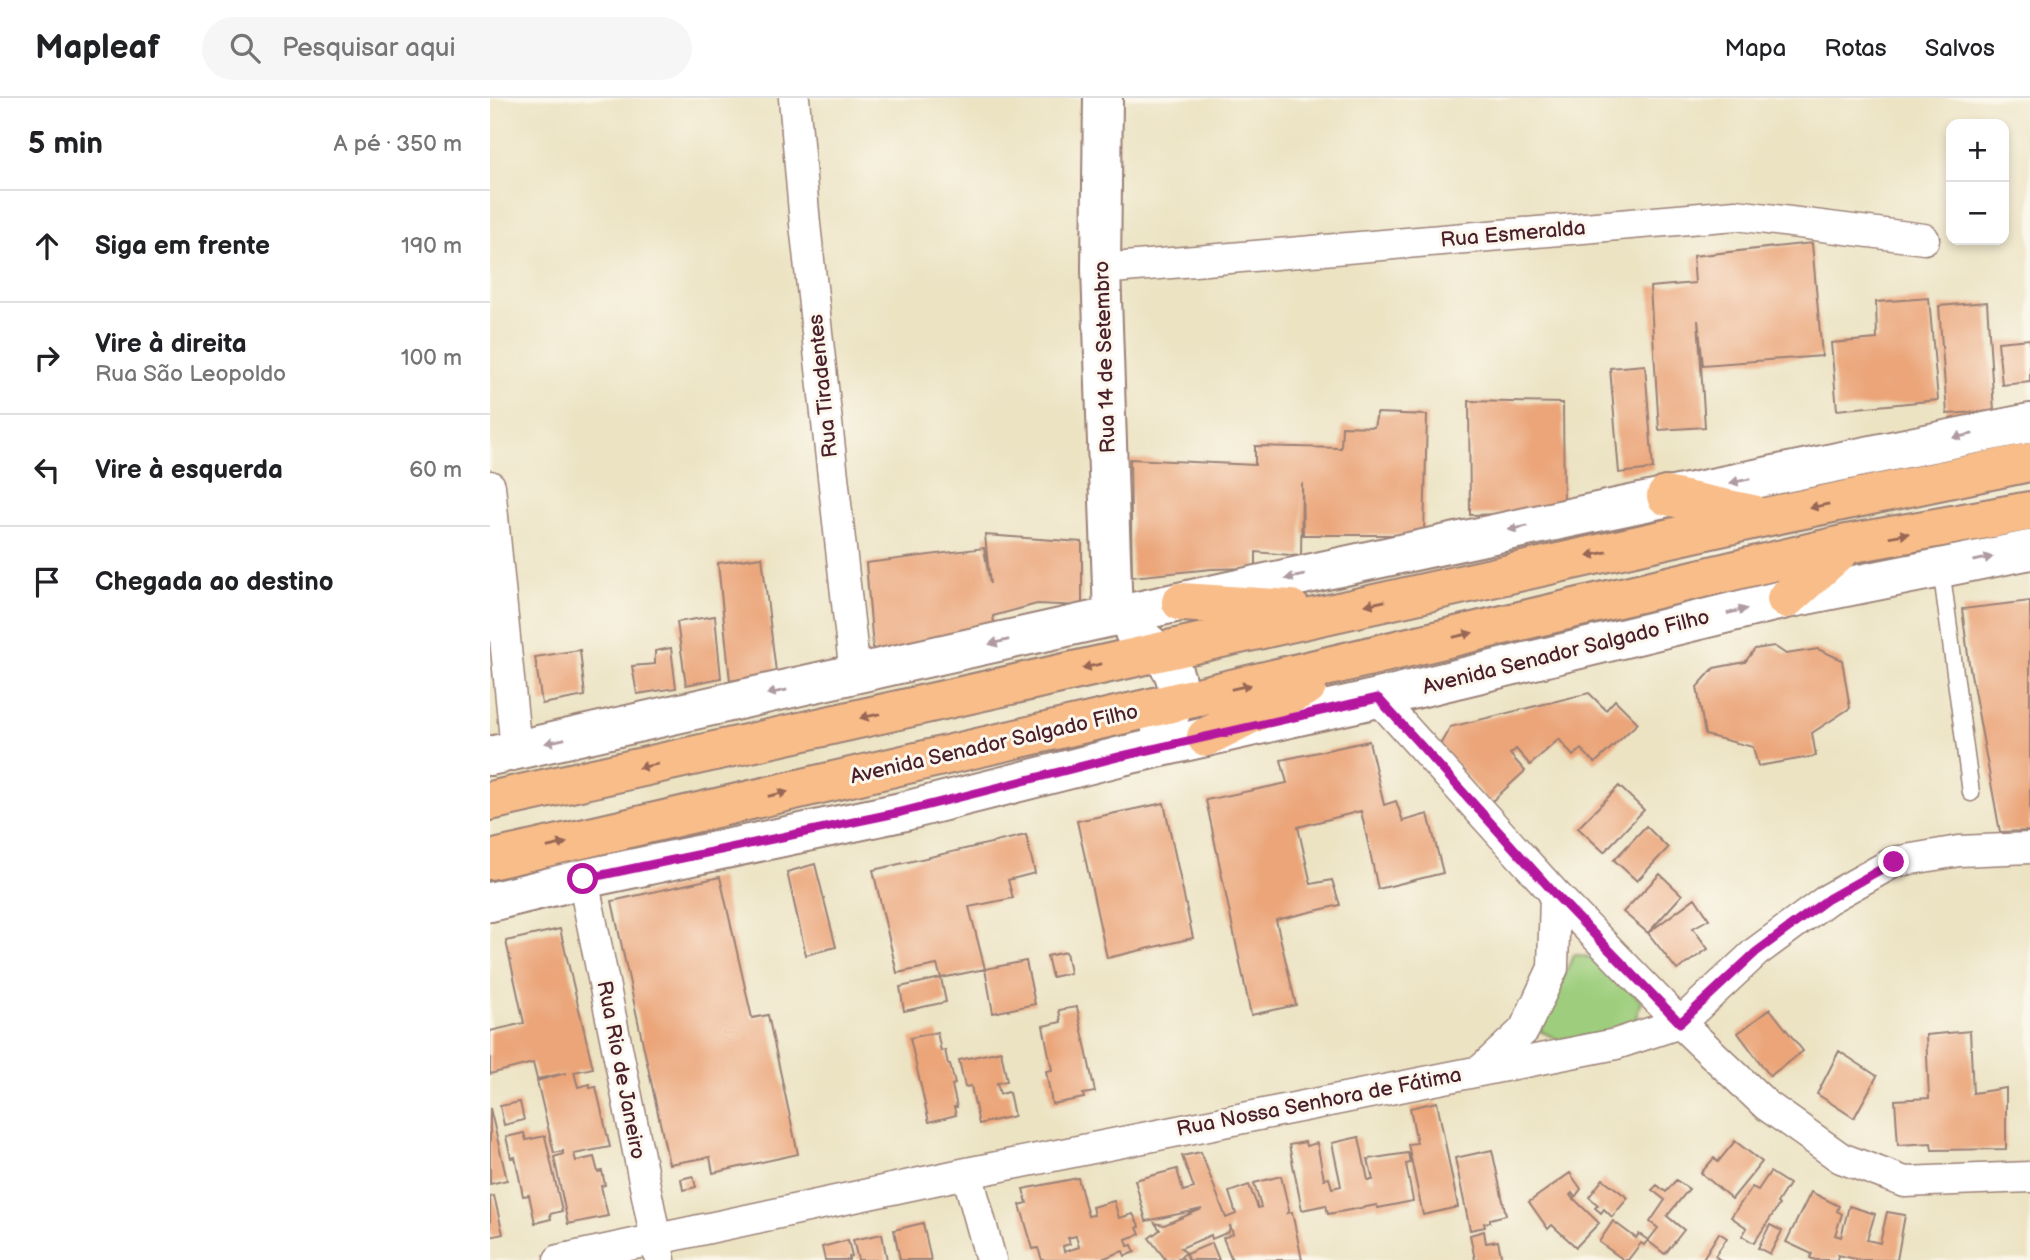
<!DOCTYPE html>
<html lang="pt">
<meta charset="utf-8">
<style>
body{margin:0;font-family:"Balsamiq Sans",sans-serif;background:#f6f6f6;color:#202124}
.controls{position:absolute;right:21px;top:21px;display:grid;overflow:hidden;border-radius:14px;box-shadow:0 4px 10px #0003}
.controls button{width:63px;height:63px;display:grid;place-items:center;padding:0;border:0;border-bottom:2px solid #e0e0e0;background:#fff;color:#202124;font:35px sans-serif}
.stop{position:absolute;width:21px;height:21px;margin:-16px;border:5px solid #b5179e;border-radius:50%;background:#fff}
.stop.end{background:#b5179e;border-color:#fff;box-shadow:0 2px 7px #0008}
.list{margin:0;padding:0;list-style:none}
h2{display:flex;justify-content:space-between;align-items:center;height:91px;margin:0;padding:0 28px;font-size:30px}
h2 small{font-size:23px;font-weight:400;color:#757577}
.list li{display:grid;grid-template-columns:46px 1fr auto;gap:21px;align-items:center;box-sizing:border-box;height:112px;padding:0 28px;border-top:2px solid #e0e0e0}
.list b{display:block;font-size:26px;white-space:nowrap}
.list p{margin:0;font-size:23px;white-space:nowrap;color:#757577}
.list em{font-size:23px;font-style:normal;color:#757577}
.icon{flex:none;width:38px;height:38px;fill:none;stroke:currentColor;stroke-width:2;stroke-linecap:round;stroke-linejoin:round}
.map{position:relative;flex:none;width:1540px;height:1162px;overflow:hidden}
header{display:flex;align-items:center;gap:42px;box-sizing:border-box;height:98px;padding:0 35px;background:#fff;border-bottom:2px solid #e0e0e0}
header strong{font-size:33px}
nav{display:flex;gap:38px;margin-inline-start:auto;font-size:24px}
.search{width:490px;height:63px;background:#f6f6f6;display:flex;align-items:center;gap:18px;box-sizing:border-box;padding:0 24px;border-radius:38px;color:#757577;font-size:26px}
main{display:flex}
aside{flex:1;background:#fff}
.map>svg:first-child{display:block}
.green{fill:#9ece7d;stroke:#747654;stroke-width:2}
.building{fill:#eba579;fill-rule:evenodd}
.lines{fill:none;stroke-linecap:round;stroke-linejoin:round}
.service-casing{stroke:#9b8177;stroke-width:19}
.minor-casing{stroke:#9b8177;stroke-width:33}
.tertiary-casing{stroke:#9b8177;stroke-width:42}
.primary-casing{stroke:#9b8177;stroke-width:42}
.service{stroke:#fff;stroke-width:16}
.minor{stroke:#fff;stroke-width:30}
.tertiary{stroke:#fff;stroke-width:38}
.primary{stroke:#f8bd89;stroke-width:38}
.oneway{fill:#ae9aa0}
.oneway2{fill:#986655}
.route{stroke:#b5179e;stroke-width:9}
.labels{text-anchor:middle;dominant-baseline:central;stroke-width:6;stroke-linejoin:round;paint-order:stroke}
.street-label{font-size:21px;fill:#4a1f2b;stroke:#fbf7ec}
</style>
<header>
<strong>Mapleaf</strong>
<div class="search"><svg class="icon" aria-label="search" viewBox="0 0 24 24"><circle cx="10" cy="10" r="6"/><path d="M15 15l6 6"/></svg>Pesquisar aqui</div>
<nav><a>Mapa</a><a>Rotas</a><a>Salvos</a></nav>
</header>
<main>
<aside>
<h2>5 min<small>A pé · 350 m</small></h2>
<ul class="list">
<li><svg class="icon" aria-label="ahead" viewBox="0 0 24 24"><path d="M12 20V5M6 11l6-6 6 6"/></svg><div><b>Siga em frente</b></div><em>190 m</em></li>
<li><svg class="icon" aria-label="right" viewBox="0 0 24 24"><path d="M7 20v-9h11M14 6l5 5-5 5"/></svg><div><b>Vire à direita</b><p>Rua São Leopoldo</p></div><em>100 m</em></li>
<li><svg class="icon" aria-label="left" viewBox="0 0 24 24"><path d="M17 20v-9H6M10 6l-5 5 5 5"/></svg><div><b>Vire à esquerda</b></div><em>60 m</em></li>
<li><svg class="icon" aria-label="arrive" viewBox="0 0 24 24"><path d="M6 21V4h12l-3 4 3 4H6"/></svg><div><b>Chegada ao destino</b></div></li>
</ul>
</aside>
<div class="map">
<svg width="1540" height="1162" viewBox="0 0 1540 1162">
<rect width="100%" height="100%" fill="#fbf7ec"/>
<filter id="ink" filterUnits="userSpaceOnUse"><feTurbulence type="fractalNoise" baseFrequency=".0143" numOctaves="2"/><feDisplacementMap in="SourceGraphic" scale="14" xChannelSelector="R" yChannelSelector="G"/><feConvolveMatrix kernelMatrix="1 2 1 2 8 2 1 2 1" color-interpolation-filters="sRGB"/></filter>
<filter id="wash" filterUnits="userSpaceOnUse"><feTurbulence type="fractalNoise" baseFrequency=".00686" numOctaves="4" result="noise"/><feDisplacementMap in="SourceGraphic" scale="28" xChannelSelector="R" yChannelSelector="G"/><feGaussianBlur stdDeviation="1.57" result="paint"/><feColorMatrix in="noise" values="0 0 0 0 0 0 0 0 0 0 0 0 0 0 0 0 0 1.4 0 .05"/><feComposite in="paint" operator="in"/></filter>
<g filter="url(#wash)">
<rect width="100%" height="100%" fill="#ece3c3"/>
<path class="green" d="M1084 856 1111 862 1151 903 1146 921 1129 934 1069 942 1050 933Z"/>
<g id="blocks">
<path class="building" d="M1322 145 1332 258 1213 267 1208 222 1215 329 1169 332 1160 189 1205 185 1203 158Z
M1439 200 1448 302 1347 312 1341 245 1387 241 1386 204Z
M1497 204 1504 313 1457 316 1449 208Z
M1540 241V284L1512 287 1508 244Z
M1155 267 1163 371 1129 375 1120 270Z
M979 303 1073 305 1074 414 980 417Z
M887 315 937 317 934 437H813L812 385 811 458 766 454V470L722 471 642 479 640 361 765 367V348L851 350 852 328 884 329Z
M495 437 592 444V508L547 506 503 518 506 537 384 562 376 465 494 450 500 486Z
M272 459 286 574 240 583 228 465Z
M1540 503V733L1510 734 1479 565 1472 511Z
M225 518 231 580 196 587 187 524Z
M1284 548 1296 556 1328 551 1352 562 1360 610 1322 635 1326 658 1268 668 1263 649 1215 637 1207 589 1224 570 1255 564 1265 551Z
M181 550 186 590 147 596 142 568 165 566V553Z
M90 552 95 598 52 606 45 559Z
M1099 595 1116 612 1125 602 1148 625 1105 665 1091 651 1083 658 1069 641 1040 667 1026 651 1020 656 1035 673 1000 705 950 647 960 629Z
M879 643 894 707 906 703 913 723 938 716 953 775 888 791 871 713 808 729 821 786 842 782 850 807 786 822 806 907 761 917 716 702 797 685 791 662Z
M1129 688 1154 712 1114 754 1088 730Z
M674 705 703 840 617 860 587 723Z
M1156 728 1178 750 1147 783 1124 762Z
M536 737 545 775 518 782 523 800 479 809 495 871 451 880 447 867 407 875 383 772Z
M325 766 346 849 316 857 297 774Z
M1170 776 1192 797 1158 835 1133 814Z
M230 779 262 920 278 917 308 1056 223 1075 220 1059 179 1066 122 803Z
M1205 800 1219 821 1203 830 1218 851 1187 872 1158 835Z
M70 831 103 970 84 974 88 989 100 986V990L106 989 120 1049 84 1056 86 1063 104 1059 108 1074 112 1073 115 1087 111 1088 118 1118 78 1126 64 1059 73 1056V1053L64 1055 47 983 76 975 47 981 43 965 0 976V933L34 925 16 843Z
M576 854 580 875 562 879 557 858Z
M536 863 545 906 503 915 495 871Z
M451 880 456 904 414 913 410 889Z
M587 909 605 994 593 996 594 1000 562 1006 556 973 562 972 553 928 571 924 569 912Z
M1280 911 1313 953 1280 978 1248 935Z
M1480 933 1483 995 1516 990V1051L1442 1052 1441 1045 1408 1047 1405 1002 1439 1000 1436 937Z
M447 934 451 953 455 952 458 966H460L465 986 462 987 467 1009H464L466 1017 439 1024 420 940Z
M511 953 517 983 507 985 510 996 519 994 524 1018 489 1026 481 988 475 989 469 962Z
M1349 953 1387 978 1364 1020 1327 996Z
M30 1004 34 1022 14 1027 10 1008Z
M947 1004 968 1109 933 1117 918 1046 927 1045 920 1010Z
M0 1010 17 1082 0 1086Z
M34 1035 36 1042 55 1038 72 1113 60 1116 61 1121 45 1125 39 1097 33 1098 25 1059 21 1060 16 1039Z
M869 1039 878 1082H883L878 1061 918 1055 920 1065 916 1066 923 1103 888 1110 887 1107 838 1116 836 1107 812 1112 799 1047 815 1044 816 1048 827 1045 834 1081 839 1080 842 1090 851 1088 842 1045Z
M1245 1043 1272 1064 1242 1101 1211 1075 1224 1060 1228 1064Z
M1002 1052 1016 1117 1000 1121V1124L994 1125 995 1129 980 1132 965 1060Z
M711 1054 736 1120 746 1116 739 1094 759 1087 768 1110 771 1109 764 1085 791 1078 799 1112 797 1115 802 1114 812 1162H742L733 1140 743 1136 740 1127 739 1134 722 1141 721 1137 691 1150 696 1155 687 1161 692 1159 694 1162H676L659 1140 670 1132 665 1125 674 1127 712 1111 656 1123 645 1082 687 1071 693 1093 704 1090 692 1058Z
M1280 1074 1299 1086 1287 1105 1289 1107 1264 1145 1252 1138 1257 1130 1241 1119 1262 1089 1268 1092Z
M1080 1075 1091 1091 1085 1099 1082 1095 1080 1097 1109 1125 1086 1149 1062 1127 1058 1131 1039 1104Z
M203 1078 206 1089 193 1092 191 1081Z
M588 1080 598 1118 604 1117 602 1109 624 1103 629 1120 643 1116 650 1129 647 1130 650 1136 636 1141 638 1148 642 1147 645 1154 635 1158 633 1153 609 1162H552L548 1150 543 1151 530 1107 537 1105 533 1091ZM586 1138 589 1149 574 1154 573 1148 580 1146 578 1140Z
M1113 1081 1138 1100 1122 1119 1114 1111 1111 1115 1105 1110 1108 1107 1099 1099Z
M1186 1082 1199 1091 1177 1118 1194 1132 1175 1156 1158 1143 1168 1130 1160 1124 1175 1102 1162 1092 1167 1087 1176 1094Z
M1321 1094 1349 1108 1347 1113 1352 1116 1345 1137 1351 1139 1359 1108 1385 1116 1377 1142 1390 1145 1397 1114 1415 1117 1407 1162H1370L1348 1157 1347 1162H1325L1320 1160 1322 1156 1296 1144Z
M4 1098 13 1136 0 1139V1099Z
M1123 1123 1146 1140 1149 1136 1158 1142 1154 1147 1151 1145 1138 1162H1134L1109 1144Z
M433 1125 441 1162H410L404 1132Z
M1280 1127 1292 1133 1280 1156 1268 1150Z
M994 1133 996 1145 1008 1143 1012 1162H985L980 1137Z
M1229 1135 1237 1140 1225 1158 1230 1162H1212Z
M392 1136 397 1162H368L363 1142Z
M358 1142 362 1158 359 1159V1162H335L332 1149Z
M722 1145 729 1162H698L696 1156Z"/>
</g>
</g>
<g filter="url(#ink)">
<use href="#blocks" fill-opacity="0" stroke="#9b8177" stroke-width="2"/>
<g class="lines">
<defs>
<path id="service" d="M1451 470 1481 695"/>
<path id="minor" d="M304 0 315 126 365 577
M611 171 1246 117 1434 141
M0 388 26 652
M888 600 1065 796 1190 925 1276 1007 1351 1060 1415 1084 1540 1079
M93 781 170 1162
M991 972 1034 932 1063 870 1065 796
M477 1075 501 1162
M69 1162 477 1075 1126 946 1190 925 1266 854 1338 801 1404 764 1469 753 1540 750"/>
<path id="tertiary" d="M613 0 611 171 623 518
M644 534C683 564 703 585 671 631
M0 658C512 542 1025 428 1540 325
M0 804 93 781 411 714 632 658 888 600 1296 501 1540 452"/>
<path id="primary" d="M1176 398 1263 416
M1296 501 1354 449
M691 504 801 511
M716 639 817 588
M0 703 1275 419 1540 364
M0 762 639 615 1357 446 1540 413"/>
</defs>
<use href="#service" class="service-casing"/>
<use href="#minor" class="minor-casing"/>
<use href="#tertiary" class="tertiary-casing"/>
<use href="#primary" class="primary-casing"/>
<use href="#service" class="service"/>
<use href="#minor" class="minor"/>
<use href="#tertiary" class="tertiary"/>
<use href="#primary" class="primary"/>
</g>
<defs><path id="oneway-solid" d="M-6-.8H1V-3.2L6.5 0L1 3.2V.8H-6Z" transform="scale(1.75)"/></defs>
<g class="oneway">
<use href="#oneway-solid" transform="translate(1473 338) rotate(169)"/>
<use href="#oneway-solid" transform="translate(1250 383) rotate(169)"/>
<use href="#oneway-solid" transform="translate(1028 430) rotate(168)"/>
<use href="#oneway-solid" transform="translate(1493 461) rotate(-12)"/>
<use href="#oneway-solid" transform="translate(805 479) rotate(168)"/>
<use href="#oneway-solid" transform="translate(1247 513) rotate(-14)"/>
<use href="#oneway-solid" transform="translate(509 544) rotate(167)"/>
<use href="#oneway-solid" transform="translate(287 594) rotate(168)"/>
<use href="#oneway-solid" transform="translate(65 643) rotate(167)"/>
</g>
<g class="oneway2">
<use href="#oneway-solid" transform="translate(1329 408) rotate(168)"/>
<use href="#oneway-solid" transform="translate(1409 437) rotate(-10)"/>
<use href="#oneway-solid" transform="translate(1107 456) rotate(168)"/>
<use href="#oneway-solid" transform="translate(885 505) rotate(168)"/>
<use href="#oneway-solid" transform="translate(973 537) rotate(-13)"/>
<use href="#oneway-solid" transform="translate(602 568) rotate(167)"/>
<use href="#oneway-solid" transform="translate(751 589) rotate(-13)"/>
<use href="#oneway-solid" transform="translate(380 618) rotate(167)"/>
<use href="#oneway-solid" transform="translate(158 668) rotate(168)"/>
<use href="#oneway-solid" transform="translate(288 696) rotate(-13)"/>
<use href="#oneway-solid" transform="translate(67 747) rotate(-13)"/>
</g>
</g>
<g class="lines" filter="url(#ink)">
<path class="route" d="M93 781 411 714 632 658 888 600 1065 796 1190 925 1266 854 1338 801 1404 764"/>
</g>
<g class="labels">
<g class="street-label">
<text transform="translate(1023 136) rotate(-5)">Rua Esmeralda</text>
<text transform="translate(615 259) rotate(-92)">Rua 14 de Setembro</text>
<text transform="translate(333 288) rotate(-96)">Rua Tiradentes</text>
<text transform="translate(1076 554) rotate(-14)">Avenida Senador Salgado Filho</text>
<text transform="translate(504 646) rotate(-13)">Avenida Senador Salgado Filho</text>
<text transform="translate(131 972) rotate(79)">Rua Rio de Janeiro</text>
<text transform="translate(829 1004) rotate(-11)">Rua Nossa Senhora de Fátima</text>
</g>
</g>
</svg>
<div class="controls">
<button>+</button>
<button>−</button>
</div>
<div class="stop" style="left:93px;top:781px"></div>
<div class="stop end" style="left:1404px;top:764px"></div>
</div>
</main>
